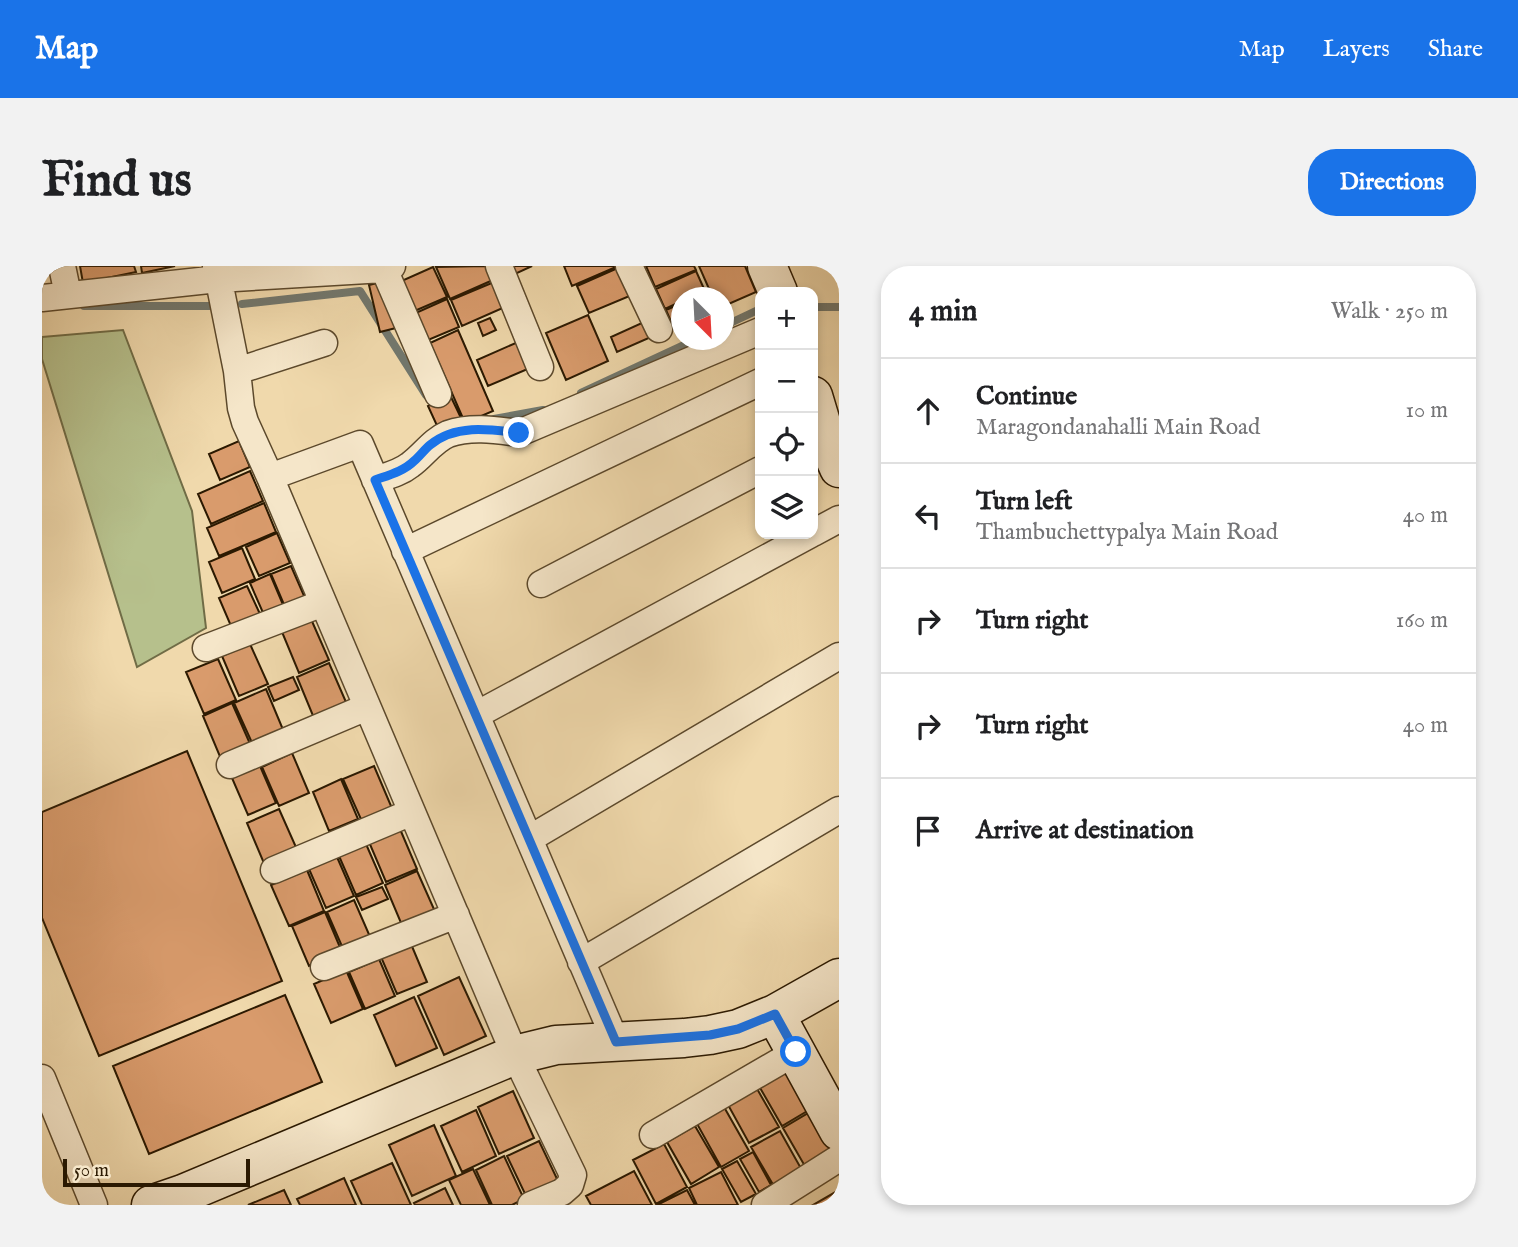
<!DOCTYPE html>
<meta charset="utf-8">
<style>
body{margin:0;font-family:"IM FELL English",serif;background:#f2f2f2;color:#202124}
.controls{position:absolute;right:21px;top:21px;display:grid;overflow:hidden;border-radius:14px;box-shadow:0 4px 10px #0003}
.controls button{width:63px;height:63px;display:grid;place-items:center;padding:0;border:0;border-bottom:2px solid #e0e0e0;background:#fff;color:#202124;font:35px sans-serif}
.compass{position:absolute;left:629px;top:21px;width:63px;height:63px;border-radius:50%;background:#fff;box-shadow:0 4px 10px #0003;rotate:156deg}
.scale{position:absolute;left:21px;bottom:18px;width:187px;box-sizing:border-box;padding-left:7px;border:4px solid #2b1901;border-top:0;font-size:19px;line-height:24px;white-space:nowrap;color:#2b1901;-webkit-text-stroke:5px #f5e6c9;paint-order:stroke}
.stop{position:absolute;width:21px;height:21px;margin:-16px;border:5px solid #1a73e8;border-radius:50%;background:#fff}
.stop.end{background:#1a73e8;border-color:#fff;box-shadow:0 2px 7px #0008}
.list{margin:0;padding:0;list-style:none}
h2{display:flex;justify-content:space-between;align-items:center;height:91px;margin:0;padding:0 28px;font-size:30px}
h2 small{font-size:23px;font-weight:400;color:#757577}
.list li{display:grid;grid-template-columns:46px 1fr auto;gap:21px;align-items:center;box-sizing:border-box;height:105px;padding:0 28px;border-top:2px solid #e0e0e0}
.list b{display:block;font-size:26px;white-space:nowrap}
.list p{margin:0;font-size:23px;white-space:nowrap;color:#757577}
.list em{font-size:23px;font-style:normal;color:#757577}
.icon{flex:none;width:38px;height:38px;fill:none;stroke:currentColor;stroke-width:2;stroke-linecap:round;stroke-linejoin:round}
.map{position:relative;flex:none;width:797px;height:939px;overflow:hidden;border-radius:28px}
header{display:flex;align-items:center;gap:42px;box-sizing:border-box;height:98px;padding:0 35px;background:#1a73e8;color:#fff}
header strong{font-size:33px}
nav{display:flex;gap:38px;margin-inline-start:auto;font-size:24px}
.intro{display:flex;align-items:center;justify-content:space-between;box-sizing:border-box;height:168px;padding:0 42px}
h1{margin:0;font-size:49px}
.button{padding:18px 32px;border-radius:28px;background:#1a73e8;color:#fff;font-size:24px;font-weight:700}
main{display:flex;gap:42px;padding:0 42px}
aside{flex:1;background:#fff;border-radius:28px;box-shadow:0 4px 10px #0003}
.map>svg:first-child{display:block}
.green{fill:#b6c08c;stroke:#706c46;stroke-width:2}
.lines{fill:none;stroke-linecap:round;stroke-linejoin:round}
.stream{stroke:#72786e;stroke-width:8}
.building{fill:#d99b6c;stroke:#2b1901;stroke-width:2}
.street-casing{stroke:#5c492c;stroke-width:29}
.secondary-casing{stroke:#2b1901;stroke-width:41}
.street{stroke:#f5e6c9;stroke-width:26}
.secondary{stroke:#f5e6c9;stroke-width:38}
.route{stroke:#1a73e8;stroke-width:9}
</style>
<header>
<strong>Map</strong>
<nav><a>Map</a><a>Layers</a><a>Share</a></nav>
</header>
<div class="intro"><h1>Find us</h1><a class="button">Directions</a></div>
<main>
<div class="map">
<svg width="797" height="939" viewBox="0 0 797 939">
<rect width="100%" height="100%" fill="#f0d9ac"/>
<filter id="stains"><feTurbulence type="fractalNoise" baseFrequency=".00286" numOctaves="4"/><feColorMatrix values="0 0 0 0 .2 0 0 0 0 .09 0 0 0 0 .02 0 0 0 .5 -.17"/></filter>
<radialGradient id="worn" r=".72"><stop offset=".6" stop-color="#630" stop-opacity="0"/><stop offset="1" stop-color="#630" stop-opacity=".3"/></radialGradient>
<path class="green" d="M81 64 150 245 164 362 95 401 0 93V71Z"/>
<g class="lines">
<path class="stream" d="M200 38 318 25 384 129
M42 40H169
M771 41H797
M682 60 718 43
M539 127 653 74
M452 153 501 144"/>
</g>
<path class="building" d="M0 0H13L14 7 0 10Z
M38 0H92L94 6 41 17Z
M99 0H133L100 7Z
M444 0 451 14 408 33 394 1Z
M470 0H490L473 8Z
M522 0H574V1L530 20Z
M604 0H652L654 4 613 21Z
M657 0H703L714 26 682 40V32H671Z
M391 1 405 31 368 47 355 17Z
M578 1 590 29 547 47 535 20Z
M654 5 663 25 648 32H640V35L623 43 614 23Z
M343 15 354 62 338 66 327 19Z
M452 16 463 41 420 60 409 34Z
M405 33 417 61 379 77 367 50Z
M640 37V59L632 63 624 44Z
M546 49 566 95 524 114 504 67Z
M448 52 454 64 441 70 436 57Z
M602 56 609 71 575 86 569 71Z
M416 64 451 145 423 157 388 77Z
M476 76 488 102 446 120 435 94Z
M409 131 420 154 397 164 386 140Z
M197 175 208 201 178 214 167 188Z
M208 205 221 235 169 258 156 228Z
M222 237 234 266 177 290 165 262Z
M235 267 248 297 217 310 204 281Z
M200 282 213 313 180 327 167 296Z
M249 300 263 332 243 341 229 308Z
M228 308 242 341 222 349 208 317Z
M205 320 218 348 189 360 177 332Z
M269 353 287 394 257 407 240 366Z
M208 378 226 418 197 430 180 390Z
M176 393 194 434 162 448 144 406Z
M287 397 307 443 274 457 255 411Z
M251 411 257 424 232 435 226 421Z
M224 423 242 466 211 479 192 437Z
M190 437 209 480 179 493 161 450Z
M145 485 240 715 57 790 0 652V546Z
M250 487 267 527 237 540 220 501Z
M218 500 234 537 206 549 190 512Z
M332 500 352 547 322 560 301 513Z
M299 513 316 553 287 565 271 526Z
M237 543 257 588 224 602 205 557Z
M358 563 375 603 344 616 327 576Z
M324 578 341 617 314 629 297 590Z
M295 591 312 630 284 642 267 603Z
M265 604 282 645 247 660 229 619Z
M375 605 395 650 362 664 343 619Z
M340 621 346 633 320 644 314 631Z
M312 634 329 673 302 685 285 646Z
M283 646 300 686 267 700 250 660Z
M369 678 385 716 355 728 339 691Z
M337 693 353 730 323 743 307 706Z
M304 704 321 743 289 757 272 718Z
M417 711 444 770 402 789 376 730Z
M243 729 280 816 107 888 71 800Z
M372 731 395 782 354 800 332 749Z
M744 804 767 844 740 860 717 820Z
M714 821 737 861 707 877 685 837Z
M471 825 492 872 457 888 436 841Z
M682 841 707 885 679 901 654 856Z
M434 844 454 890 420 906 399 860Z
M768 846 791 887 764 902 741 862Z
M392 859 414 910 370 930 347 879Z
M653 860 677 901 649 918 625 876Z
M738 865 761 906 733 922 709 881Z
M497 875 517 917 485 932 465 890Z
M622 878 645 921 614 938 591 894Z
M711 886 729 919 717 926 698 893Z
M462 890 482 933 470 939H450L434 904Z
M695 895 714 928 699 936 680 903Z
M350 897 369 939H320L309 915Z
M431 903 448 939H419L407 914Z
M592 905 610 939H549L544 930Z
M679 906 696 939H655L647 922Z
M302 912 314 939H258L255 933Z
M403 922 411 939H373L372 937Z
M242 924 249 939H206Z
M645 924 653 939H615Z
M797 924V939H771Z"/>
<g class="lines">
<defs>
<path id="street" d="M20 0 26 29
M174 0 195 105 199 142 203 156 228 211 473 789 531 909 528 919 520 926 489 939
M457 0 498 101
M587 0 617 63
M342 3 396 128
M0 32 176 13 342 3 350 0
M195 105 282 77
M228 211 318 178 574 776
M333 214C345 210 358 207 368 199 382 189 390 175 406 168 429 160 454 164 477 167L718 65
M771 267 797 253
M363 285 718 116
M499 318 718 204
M164 382 281 337
M434 449 769 268
M188 499 325 441
M487 573 797 390
M232 604 370 546
M539 696 797 544
M282 701 414 649
M0 812 52 939
M611 869 754 786
M723 939 797 892"/>
<path id="secondary" d="M725 0 736 26
M771 130 783 170 797 202
M733 748 797 865
M109 939 141 928 473 789 514 779 642 772 668 769 696 763 733 748 797 712"/>
</defs>
<use href="#street" class="street-casing"/>
<use href="#secondary" class="secondary-casing"/>
<use href="#street" class="street"/>
<use href="#secondary" class="secondary"/>
</g>
<g class="lines">
<path class="route" d="M477 167C447 163 413 158 388 179 382 184 378 190 372 195 362 205 347 209 333 214L574 776 668 769 696 763 733 748 754 786"/>
</g>
<rect width="100%" height="100%" filter="url(#stains)"/>
<rect width="100%" height="100%" fill="url(#worn)"/>
</svg>
<div class="controls">
<button>+</button>
<button>−</button>
<button><svg class="icon" aria-label="locate" viewBox="0 0 24 24"><circle cx="12" cy="12" r="6"/><path d="M12 2v4M12 18v4M2 12h4M18 12h4"/></svg></button>
<button><svg class="icon" aria-label="layers" viewBox="0 0 24 24"><path d="M12 4l9 5-9 5-9-5zM3 14l9 5 9-5"/></svg></button>
</div>
<svg class="compass" viewBox="-18 -18 36 36"><path d="M0-13l5 13h-10z" fill="#e53935"/><path d="M0 13l5-13h-10z" fill="#757577"/></svg>
<div class="scale">50 m</div>
<div class="stop" style="left:754px;top:786px"></div>
<div class="stop end" style="left:477px;top:167px"></div>
</div>
<aside>
<h2>4 min<small>Walk · 250 m</small></h2>
<ul class="list">
<li><svg class="icon" aria-label="ahead" viewBox="0 0 24 24"><path d="M12 20V5M6 11l6-6 6 6"/></svg><div><b>Continue</b><p>Maragondanahalli Main Road</p></div><em>10 m</em></li>
<li><svg class="icon" aria-label="left" viewBox="0 0 24 24"><path d="M17 20v-9H6M10 6l-5 5 5 5"/></svg><div><b>Turn left</b><p>Thambuchettypalya Main Road</p></div><em>40 m</em></li>
<li><svg class="icon" aria-label="right" viewBox="0 0 24 24"><path d="M7 20v-9h11M14 6l5 5-5 5"/></svg><div><b>Turn right</b></div><em>160 m</em></li>
<li><svg class="icon" aria-label="right" viewBox="0 0 24 24"><path d="M7 20v-9h11M14 6l5 5-5 5"/></svg><div><b>Turn right</b></div><em>40 m</em></li>
<li><svg class="icon" aria-label="arrive" viewBox="0 0 24 24"><path d="M6 21V4h12l-3 4 3 4H6"/></svg><div><b>Arrive at destination</b></div></li>
</ul>
</aside>
</main>
